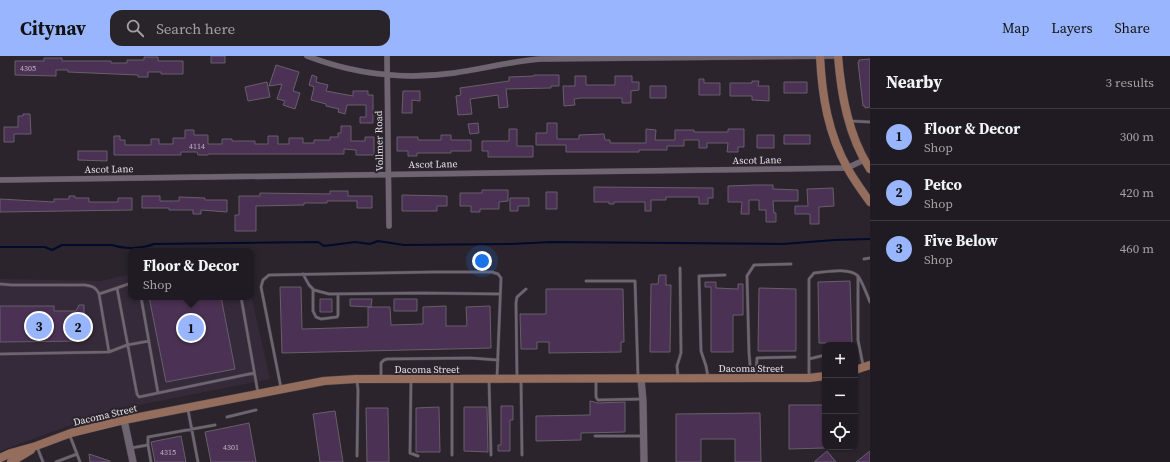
<!DOCTYPE html>
<meta charset="utf-8">
<style>
body{margin:0;font-family:"Source Serif 4",serif;background:#28242a;color:#f1f3f6}
.controls{position:absolute;right:12px;bottom:12px;display:grid;overflow:hidden;border-radius:8px;box-shadow:0 1px 3px #0004}
.controls button{width:36px;height:36px;display:grid;place-items:center;padding:0;border:0;border-bottom:1px solid #3d3940;background:#201b22;color:#f1f3f6;font:20px sans-serif}
.you{position:absolute;left:482px;top:205px;width:14px;height:14px;margin:-10px;border:3px solid #fff;border-radius:50%;background:#1a73e8;box-shadow:0 0 0 6px #1a73e833}
.badge{display:grid;place-items:center;width:26px;height:26px;border-radius:50%;background:#98b5fd;color:#111;font-size:13px;font-weight:700}
.pin{position:absolute;translate:-50% -50%;border:2px solid #fff;box-shadow:0 1px 4px #0006}
.popup{position:absolute;left:128px;top:192px;width:126px;height:52px;box-sizing:border-box;display:grid;place-content:center;border-radius:8px;background:#201b22;filter:drop-shadow(0 1px 3px #0005);font-size:13px;white-space:nowrap;color:#a2a1a5}
.popup b{font-size:15px;color:#f1f3f6}
.popup::after{content:'';position:absolute;left:50%;top:100%;margin-left:-8px;border:8px solid transparent;border-top-color:#201b22}
.list{margin:0;padding:0;list-style:none}
h2{display:flex;justify-content:space-between;align-items:center;height:52px;margin:0;padding:0 16px;font-size:17px}
h2 small{font-size:13px;font-weight:400;color:#a2a1a5}
.list li{display:grid;grid-template-columns:26px 1fr auto;gap:12px;align-items:center;box-sizing:border-box;height:56px;padding:0 16px;border-top:1px solid #3d3940}
.list b{display:block;font-size:15px;white-space:nowrap}
.list p{margin:0;font-size:13px;white-space:nowrap;color:#a2a1a5}
.list em{font-size:13px;font-style:normal;color:#a2a1a5}
.icon{flex:none;width:22px;height:22px;fill:none;stroke:currentColor;stroke-width:2;stroke-linecap:round;stroke-linejoin:round}
.map{position:relative;flex:none;width:870px;height:406px;overflow:hidden}
header{display:flex;align-items:center;gap:24px;box-sizing:border-box;height:56px;padding:0 20px;background:#98b5fd;color:#111}
header strong{font-size:19px}
nav{display:flex;gap:22px;margin-inline-start:auto;font-size:14px}
.search{width:280px;height:36px;background:#28242a;display:flex;align-items:center;gap:10px;box-sizing:border-box;padding:0 14px;border-radius:12px;color:#a2a1a5;font-size:15px}
main{display:flex}
aside{flex:1;background:#201b22}
.map>svg:first-child{display:block}
.built{fill:#352a39}
.lines{fill:none;stroke-linecap:round;stroke-linejoin:round}
.stream{stroke:#020b2a;stroke-width:2}
.building{fill:#4b3254;stroke:#675f6a}
.service-casing{stroke:#464048;stroke-width:3.5}
.minor-casing{stroke:#464048;stroke-width:6}
.tertiary-casing{stroke:#464048;stroke-width:8}
.secondary-casing{stroke:#464048;stroke-width:9}
.service{stroke:#6e6571;stroke-width:2.5}
.minor{stroke:#6e6571;stroke-width:5.5}
.tertiary{stroke:#6e6571;stroke-width:7}
.secondary{stroke:#956d5c;stroke-width:8}
.labels{text-anchor:middle;dominant-baseline:central;stroke-width:4;stroke-linejoin:round;paint-order:stroke}
.number-label{font-size:8px;fill:#bfb5c3}
.street-label{font-size:10px;fill:#e6e1e8;stroke:#2b242d}
</style>
<header>
<strong>Citynav</strong>
<div class="search"><svg class="icon" aria-label="search" viewBox="0 0 24 24"><circle cx="10" cy="10" r="6"/><path d="M15 15l6 6"/></svg>Search here</div>
<nav><a>Map</a><a>Layers</a><a>Share</a></nav>
</header>
<main>
<div class="map">
<svg width="870" height="406" viewBox="0 0 870 406">
<rect width="100%" height="100%" fill="#2b242d"/>
<path class="built" d="M131 218V241H251V239L270 323 109 355 0 395V223L101 225Z"/>
<g class="lines">
<path class="stream" d="M0 191H45L52 194 62 189H112C124 193 141 193 154 188L318 186 324 190 355 186 370 188 378 185 404 189 511 188 551 186 783 188 834 184 870 183"/>
</g>
<path class="building" d="M211 0H225V7H211Z
M144 1H158V5H183V18H161V16H148V21H138V19L68 16V14H56V20L15 19V5H44V2H62V5H111V7H127V4H144Z
M870 3V51L865 52V50H863L858 6H859V4Z
M276 9 299 16 293 35 300 37 295 53 283 49 285 45 277 43 282 28 269 30Z
M312 19 317 21 316 26 328 29 326 35 353 40V35H368V39H373V67H360V61H366V49H347L345 58 338 56 339 53 326 50V48L311 44 314 31 309 29Z
M534 19H559V30H551V32L506 33 508 51 499 52 498 39 470 43 472 58 458 59 456 40 461 39 460 32 509 25V21L534 20Z
M575 20H586V29H615V20H632V26H639V34L631 35V47H622V42H581L574 43 575 49 564 50 563 30H575Z
M699 23H704V27H720V39H699Z
M752 25H759L758 30H769V45L752 44V40H730V27H752Z
M267 26 270 41 248 45 245 31Z
M784 26H807V37H784Z
M650 30H666V42H650Z
M403 35H420V45L412 44V57H402Z
M23 58H30L31 78H14V86H4V71H18V60H23Z
M478 67 479 77 470 78 468 68Z
M547 67H557V83H579V79L604 78 605 84H610V87H646V73L656 74 655 84H675V74H694V76H728V73H744V91H738V96H727L728 87H707V92H699V84H684V90H667V94H639V96H566V89H536V77H547Z
M341 70H351V85H365V81H374V99H356V94L344 93V98H208V99H198L197 96H181V99H114V80H120V84H125V89H151V83H159V88H173V82H185V74H194V79H208V88H222V83H232V85H255V88H268V80H278V88H289V82H303V87H314V84H330V81H338V77H341Z
M509 73H517V90H533V101H488V95H482V85H509Z
M441 79H451V84H471V95H451V97H417V100H408V95H397V81H418V84H441Z
M757 79H774V92H757Z
M784 79H810V88H784Z
M78 95H107V105L78 104Z
M755 129H773V133L798 134V145H773L774 157H776V166H766V154H759V144H749V158H741L742 146H728V130Z
M594 131 713 132V142H708V148H699V141H666V144H651V155H645V146H614V148H609V146H594Z
M833 132 834 150 819 151V168H810V158H795V150H808L807 133Z
M482 134H508V145L499 146V153H480V156H471V150H460V137H482Z
M330 135H348V140H372V152H357V145H327V147H304V149L256 150V175H235V159H239V140H260V137L330 138Z
M546 136H557V153H546Z
M402 139 447 140V150H437V155H402Z
M69 140H75V142H89V146H118V142H132V154L0 156V143L54 146V143H69Z
M142 140H160V145H179V141L205 142V144H227V156L201 154V158H193V154H169V152H142Z
M510 142H529V150H518V155H510Z
M659 219H666V229H671L670 296H650L651 228H658Z
M850 225 852 287H819L818 226Z
M705 226H716V232L738 233V228H743V259H733V296H711V231H705Z
M280 231H301L302 273 368 271V251H390L391 269 423 268V251L446 250V270H467L466 251 490 250 491 292 282 297Z
M759 232 796 233V295H758Z
M546 233H623L624 286H621V296L549 297V286H537V293H521L520 258H546Z
M149 241H221L235 313 166 326Z
M320 243H332V256H320Z
M350 243H372L371 251 350 250Z
M394 243H417V255H394Z
M79 249H84V285L0 286V250H54V255H76Z
M590 345 598 347 625 346V376L581 377V384L536 385V360L590 359Z
M789 349H825V392L789 393Z
M501 350H513V364H510V395H498V389H501Z
M439 351 440 396H416V352Z
M464 351H487L488 396 464 395Z
M366 352H388L389 406H367Z
M335 355 343 406H320L313 358Z
M760 357 761 406H735V383H701V406H676V358Z
M249 367 256 406H211L205 376Z
M181 380 186 406H155L151 386Z
M827 395 836 406H814Z
M870 395V406H856Z
M89 398 110 405V406H90Z"/>
<g class="lines">
<defs>
<path id="service" d="M850 65 870 66
M864 203 870 202
M303 218 309 229 314 234 329 238 423 237 500 238
M858 221V284L863 309
M586 225H635L638 320
M0 228 12 229H85C92 230 96 231 99 238L109 296
M117 232 131 227
M313 234V255L316 261 321 263 337 261 338 259V238
M99 238 117 232 136 333 137 338 139 341 158 337 141 241
M241 241 258 337
M0 298 109 296 127 289 149 285
M809 303 825 299
M751 320 749 297 747 220 754 209 791 208
M517 321 516 247 517 241 526 233
M678 321 677 310 681 297 680 212
M708 321 706 310 701 295 699 220 725 219
M809 321V223L814 217C825 216 849 211 858 220 862 225 867 239 870 246
M381 322V307L384 304 387 303 470 302 498 304
M756 322 757 302 795 301
M596 323V341L598 344 642 343
M411 324 410 397 418 400
M452 324V399
M489 324 491 399
M521 324 522 399
M281 332 261 231 263 224 269 219 434 216H492L498 218 501 222 497 321
M158 337 254 317
M188 354 198 406
M227 361 256 354
M595 380H643
M148 389 151 406
M37 391 43 406
M131 392 148 389V381L215 369
M77 398 80 406
M357 400 358 334 357 325
M56 406 77 398 70 380"/>
<path id="minor" d="M307 0C354 18 404 24 454 17 483 13 512 5 541 3L838 0
M387 0 389 170
M0 124 847 112 864 104"/>
<path id="tertiary" d="M641 323 643 345 644 406
M124 364 133 406"/>
<path id="secondary" d="M820 0C822 40 828 78 848 113 854 124 862 135 870 146
M838 0C841 38 848 80 870 113
M855 314 870 309
M0 402 11 397 36 390 71 377 124 364 324 325 356 323 783 322H809L825 320
M11 406 31 394"/>
</defs>
<use href="#service" class="service-casing"/>
<use href="#minor" class="minor-casing"/>
<use href="#tertiary" class="tertiary-casing"/>
<use href="#secondary" class="secondary-casing"/>
<use href="#service" class="service"/>
<use href="#minor" class="minor"/>
<use href="#tertiary" class="tertiary"/>
<use href="#secondary" class="secondary"/>
</g>
<g class="labels">
<g class="number-label">
<text x="28" y="12">4305</text>
<text x="197" y="90">4114</text>
<text x="231" y="391">4301</text>
<text x="168" y="396">4315</text>
</g>
<g class="street-label">
<text transform="translate(379 85) rotate(-91)">Vollmer Road</text>
<text transform="translate(757 104) rotate(-1)">Ascot Lane</text>
<text transform="translate(433 108) rotate(-1)">Ascot Lane</text>
<text transform="translate(109 113) rotate(-1)">Ascot Lane</text>
<text x="751" y="312">Dacoma Street</text>
<text x="427" y="313">Dacoma Street</text>
<text transform="translate(105 359) rotate(-13)">Dacoma Street</text>
</g>
</g>
</svg>
<div class="controls">
<button>+</button>
<button>−</button>
<button><svg class="icon" aria-label="locate" viewBox="0 0 24 24"><circle cx="12" cy="12" r="6"/><path d="M12 2v4M12 18v4M2 12h4M18 12h4"/></svg></button>
</div>
<div class="you"></div>
<div class="pin badge" style="left:191px;top:272px">1</div>
<div class="popup"><b>Floor &amp; Decor</b>Shop</div>
<div class="pin badge" style="left:78px;top:271px">2</div>
<div class="pin badge" style="left:39px;top:270px">3</div>
</div>
<aside>
<h2>Nearby<small>3 results</small></h2>
<ul class="list">
<li><span class="badge">1</span><div><b>Floor &amp; Decor</b><p>Shop</p></div><em>300 m</em></li>
<li><span class="badge">2</span><div><b>Petco</b><p>Shop</p></div><em>420 m</em></li>
<li><span class="badge">3</span><div><b>Five Below</b><p>Shop</p></div><em>460 m</em></li>
</ul>
</aside>
</main>
